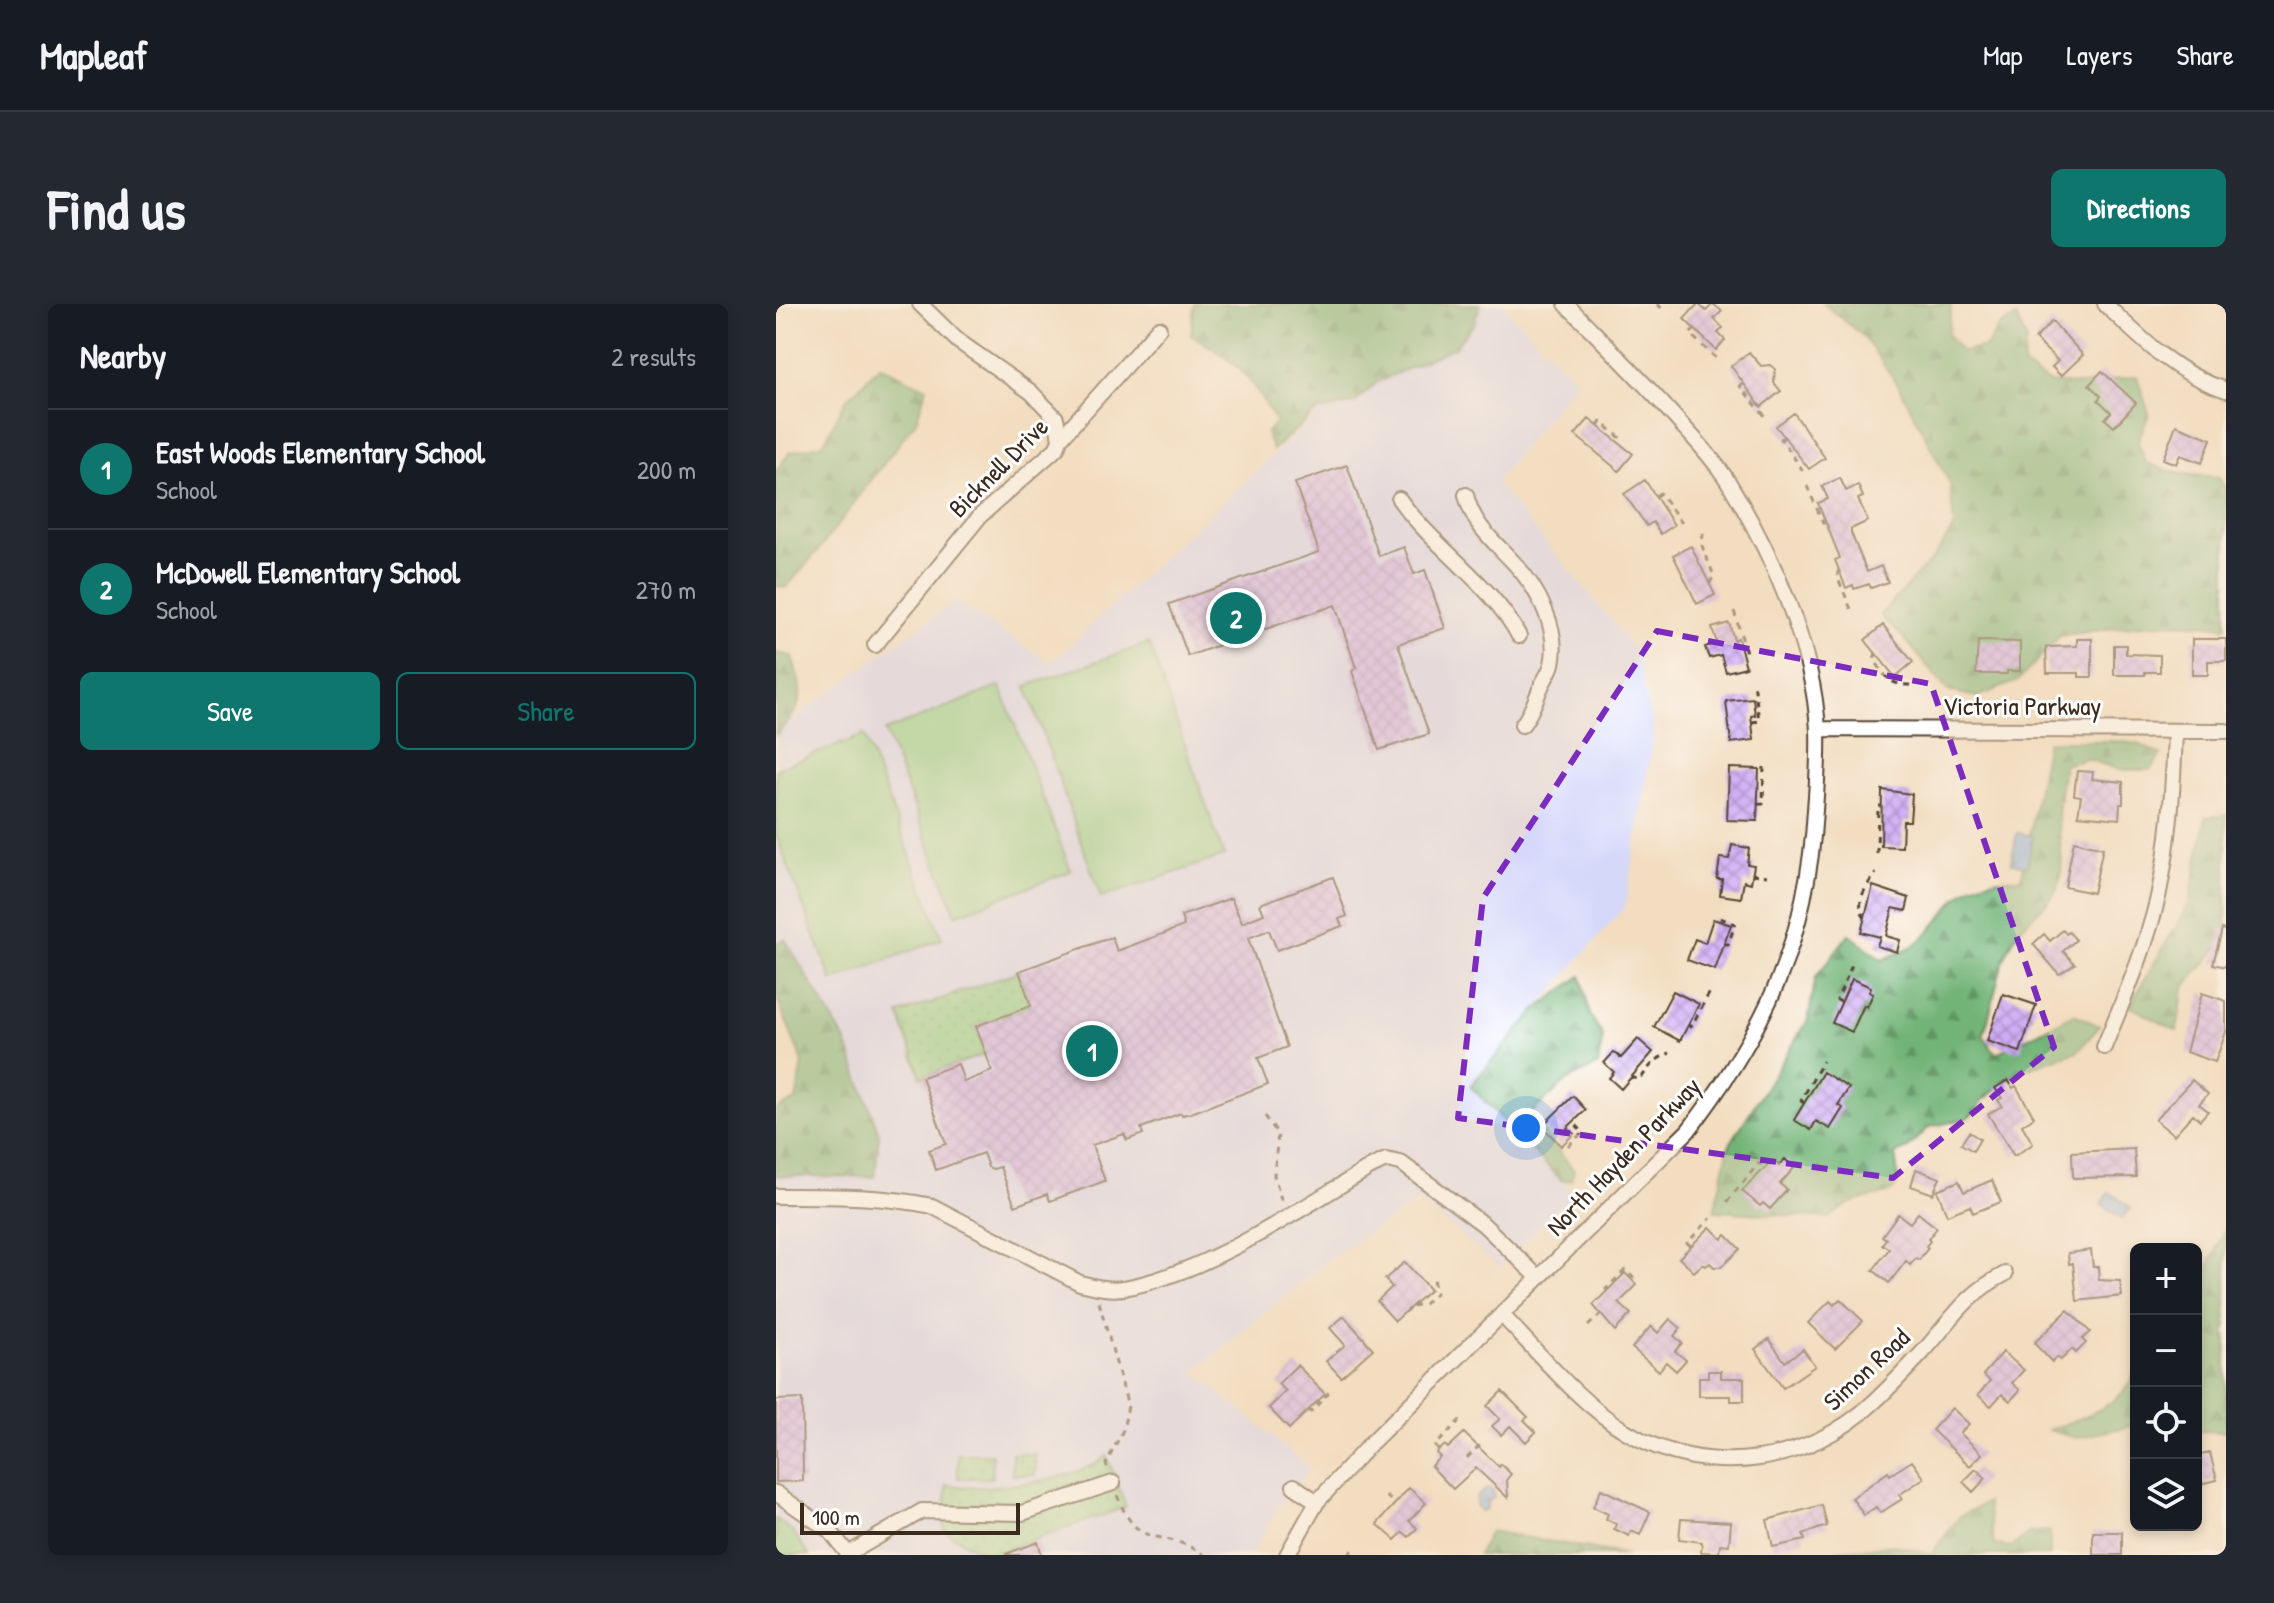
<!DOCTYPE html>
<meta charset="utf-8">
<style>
body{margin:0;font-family:"Patrick Hand",sans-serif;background:#242831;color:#f1f3f6}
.controls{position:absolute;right:24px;bottom:24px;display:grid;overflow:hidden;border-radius:12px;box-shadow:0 4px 12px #0003}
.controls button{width:72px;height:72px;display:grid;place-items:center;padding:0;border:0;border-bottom:2px solid #363941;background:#171b24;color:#f1f3f6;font:40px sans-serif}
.scale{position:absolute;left:24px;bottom:20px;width:220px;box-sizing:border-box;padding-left:8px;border:4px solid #3b2a1e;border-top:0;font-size:22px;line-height:28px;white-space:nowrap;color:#3b2a1e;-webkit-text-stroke:6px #fff;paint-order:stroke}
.you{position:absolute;left:750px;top:824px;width:28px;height:28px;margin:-20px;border:6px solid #fff;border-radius:50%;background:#1a73e8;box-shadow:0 0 0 12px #1a73e833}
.badge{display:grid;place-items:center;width:52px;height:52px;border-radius:50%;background:#0f766e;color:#fff;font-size:26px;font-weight:700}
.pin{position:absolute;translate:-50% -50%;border:4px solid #fff;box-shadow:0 2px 8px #0006}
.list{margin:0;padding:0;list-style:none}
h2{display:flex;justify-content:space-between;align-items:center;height:104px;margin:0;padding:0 32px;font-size:34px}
h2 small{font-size:26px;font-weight:400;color:#9ea1a6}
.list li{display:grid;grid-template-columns:52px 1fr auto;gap:24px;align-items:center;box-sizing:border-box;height:120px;padding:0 32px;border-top:2px solid #363941}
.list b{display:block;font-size:30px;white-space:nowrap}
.list p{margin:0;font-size:26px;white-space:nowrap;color:#9ea1a6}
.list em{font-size:26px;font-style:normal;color:#9ea1a6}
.actions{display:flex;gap:16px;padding:24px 32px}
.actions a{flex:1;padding:18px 0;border:2px solid #0f766e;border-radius:12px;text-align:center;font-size:28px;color:#0f766e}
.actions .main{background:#0f766e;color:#fff}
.icon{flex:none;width:44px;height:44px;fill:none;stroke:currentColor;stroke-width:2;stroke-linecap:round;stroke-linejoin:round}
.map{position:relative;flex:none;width:1450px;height:1251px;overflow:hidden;border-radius:12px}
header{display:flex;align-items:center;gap:48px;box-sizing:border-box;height:112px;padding:0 40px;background:#171b24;border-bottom:2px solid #363941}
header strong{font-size:38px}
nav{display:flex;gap:44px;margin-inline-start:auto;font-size:28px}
.intro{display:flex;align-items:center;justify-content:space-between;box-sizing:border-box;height:192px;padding:0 48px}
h1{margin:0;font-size:56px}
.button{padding:20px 36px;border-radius:12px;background:#0f766e;color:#fff;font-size:28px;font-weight:700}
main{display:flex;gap:48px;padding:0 48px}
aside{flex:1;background:#171b24;border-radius:12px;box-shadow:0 4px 12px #0003}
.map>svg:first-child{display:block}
.built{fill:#d5d8f9}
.green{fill:url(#green-dots);stroke:#647e54;stroke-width:2}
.forest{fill:url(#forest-firs);stroke:#566f4a;stroke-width:2}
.pitch{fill:#8dd28b;stroke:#647e54;stroke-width:2}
.water{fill:url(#water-ripples);stroke:#586a80;stroke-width:2}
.building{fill:url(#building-cross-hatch)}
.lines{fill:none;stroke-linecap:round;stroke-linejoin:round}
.minor-casing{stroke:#564536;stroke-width:18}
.path{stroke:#564536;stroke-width:3;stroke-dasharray:6 6;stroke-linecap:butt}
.minor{stroke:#fff;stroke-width:14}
.marked{fill:none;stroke:#7b2cbf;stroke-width:6;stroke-dasharray:16 10;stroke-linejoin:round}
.labels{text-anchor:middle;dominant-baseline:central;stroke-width:6;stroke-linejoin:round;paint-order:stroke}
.street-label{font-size:26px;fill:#3b2a1e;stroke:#fff}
</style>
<header>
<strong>Mapleaf</strong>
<nav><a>Map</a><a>Layers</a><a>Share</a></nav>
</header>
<div class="intro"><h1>Find us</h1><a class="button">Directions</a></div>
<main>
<aside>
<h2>Nearby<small>2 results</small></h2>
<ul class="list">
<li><span class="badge">1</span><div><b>East Woods Elementary School</b><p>School</p></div><em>200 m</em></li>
<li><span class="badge">2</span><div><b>McDowell Elementary School</b><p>School</p></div><em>270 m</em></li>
</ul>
<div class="actions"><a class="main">Save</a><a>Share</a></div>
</aside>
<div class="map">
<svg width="1450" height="1251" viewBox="0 0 1450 1251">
<defs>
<pattern id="green-dots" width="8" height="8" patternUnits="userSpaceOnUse" patternTransform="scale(2)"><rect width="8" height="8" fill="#8dd28b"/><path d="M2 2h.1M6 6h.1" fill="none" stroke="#7bb478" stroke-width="1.8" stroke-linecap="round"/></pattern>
<pattern id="forest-firs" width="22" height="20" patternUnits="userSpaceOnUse" patternTransform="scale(2)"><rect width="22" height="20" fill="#72b477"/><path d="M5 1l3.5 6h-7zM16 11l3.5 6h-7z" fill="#5f9361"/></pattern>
<pattern id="water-ripples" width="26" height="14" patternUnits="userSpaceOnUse" patternTransform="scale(2)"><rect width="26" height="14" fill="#75a9e1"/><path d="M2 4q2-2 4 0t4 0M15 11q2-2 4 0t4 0" fill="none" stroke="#618ab6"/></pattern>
<pattern id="building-cross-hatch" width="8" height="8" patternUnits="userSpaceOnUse" patternTransform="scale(2)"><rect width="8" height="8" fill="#d0adf6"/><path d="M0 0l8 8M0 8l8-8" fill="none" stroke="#aa8dc7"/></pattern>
</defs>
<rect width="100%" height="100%" fill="#fff"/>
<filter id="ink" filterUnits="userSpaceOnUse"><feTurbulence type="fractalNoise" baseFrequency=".0125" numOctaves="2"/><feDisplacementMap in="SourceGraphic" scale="16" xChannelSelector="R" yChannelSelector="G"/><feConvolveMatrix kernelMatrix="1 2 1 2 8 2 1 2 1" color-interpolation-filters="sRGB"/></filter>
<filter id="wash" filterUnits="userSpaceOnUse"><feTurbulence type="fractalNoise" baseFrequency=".006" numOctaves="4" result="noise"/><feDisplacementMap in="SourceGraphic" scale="32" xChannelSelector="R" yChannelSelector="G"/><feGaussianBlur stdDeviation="1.8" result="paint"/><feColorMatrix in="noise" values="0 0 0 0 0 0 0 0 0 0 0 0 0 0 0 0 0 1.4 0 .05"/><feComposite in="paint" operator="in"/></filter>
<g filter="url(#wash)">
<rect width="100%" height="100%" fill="#f2ddc0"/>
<path class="built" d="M659 0H725L800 77 719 178 859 345 878 427 849 602 694 782 797 889 725 963 642 897 551 957 418 1068 534 1164 497 1212 476 1251H0V872L98 873 0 649V427L179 297 275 359Z"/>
<path class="green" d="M243 667 255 702 200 722 210 750 145 773 123 710Z
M182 1150H216V1174H182Z
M236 1150H259V1171H236Z
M331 1152 350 1203 215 1251H209L168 1226 171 1181C208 1188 302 1177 331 1152Z"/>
<path class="forest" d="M418 0H704L698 20 679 43 600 79 579 99 540 108 497 146 490 129 500 118C474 71 461 58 415 31Z
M1048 0H1175L1172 31 1186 48 1210 43 1222 23 1240 13 1250 35 1247 62 1274 79 1305 81 1361 72 1373 110 1362 137 1370 159 1400 169 1443 173 1450 187V323C1395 314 1338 324 1284 332L1242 377 1201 393 1172 387 1128 334 1104 311 1157 254 1178 223 1174 180 1124 84 1088 33Z
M104 62 151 84 140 117 45 243 10 284 0 282V167L14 148 47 140 70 96Z
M0 349 16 352C28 391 30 400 0 431Z
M1271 437H1341L1362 440 1385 451 1374 466H1344L1311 455 1288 461C1286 480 1282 499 1282 517 1283 536 1288 555 1285 573 1280 597 1262 605 1248 621 1220 652 1221 694 1207 731L1220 750 1298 710 1324 722 1301 748 1243 767 1207 796 1202 805 1193 814 1153 823 1130 846 1119 850 1122 873 1119 884 1112 889 1074 899 1053 914 938 907 953 842 1032 716 1040 673 1073 630 1106 656C1118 650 1136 645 1145 636 1184 598 1181 571 1245 575Z
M1450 511V634L1408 684 1401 727 1353 702 1413 600 1430 513Z
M9 635 70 738 103 830 99 873 0 872V805L20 796 27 759 0 692V639Z
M805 672 814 711 827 732 822 761 792 776 753 811 798 866 795 876 786 877 694 782 761 705Z
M1450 923V1128L1420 1127V990Z
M1360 1063V1121L1300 1134 1273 1126C1306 1113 1352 1102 1360 1063Z
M1211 1198 1218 1241 1235 1243 1254 1228 1274 1227V1251H1057L1063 1246 1119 1241 1155 1250 1184 1212Z
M714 1227 852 1251H702Z"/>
<path class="pitch" d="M373 339 448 552 325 594 250 382Z
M224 382 295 567 180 611 109 427Z
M88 431 166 635 56 677 0 531V465Z
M0 1215 17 1228 33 1251H0Z"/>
<path class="water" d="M1241 529 1257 532 1251 562 1235 559Z
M1334 888 1355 904 1346 915 1325 900Z
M712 1184 718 1187V1193L712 1198 710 1205 704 1207 700 1201 701 1192Z"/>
<g id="blocks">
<path class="building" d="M922 0 930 7 937 0 946 7 938 15 947 24 942 29 949 36 940 46 908 15Z
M1276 17 1307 51 1285 72 1276 63 1282 57 1259 35Z
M973 48 985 62 994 61 999 65 998 79 1005 87 985 103 955 62Z
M1326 67 1360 99 1338 123 1329 115 1335 108 1322 96 1325 92 1313 81Z
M1018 109 1049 154 1033 165 1000 122Z
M813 115 857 150 843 167 799 131Z
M1400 121 1435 135 1426 159 1404 151 1400 160 1387 155Z
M571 161 603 252 628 243 638 270 649 266 669 324 622 340 653 430 603 446 576 367 580 364 559 301 412 352 393 300 543 248 519 179Z
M1064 174 1070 187 1082 181 1087 193 1082 195 1092 217 1075 225V229L1091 268 1105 262 1112 278 1095 284 1093 280 1078 285 1077 281 1070 284 1059 256 1064 254 1042 199 1052 195 1046 182Z
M869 176 898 221 885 230 877 218 871 222 848 190Z
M915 242 939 291 921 300 897 251Z
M953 319 958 336 962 334 970 363 950 368 945 351 933 354 929 343 941 339 936 324Z
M1107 321 1137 358 1119 373 1089 336Z
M1301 335H1316V373H1303V369H1271L1270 343 1301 342Z
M1416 335H1450V357H1432V371H1416Z
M1202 337 1244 338V367H1231V370H1200Z
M1338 341H1350V350L1384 351V368H1369V371H1338Z
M977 394 979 411 975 412 978 436 955 439 950 397Z
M953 464 983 465 981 517 951 516Z
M1301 467 1317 468 1316 475 1347 478V500H1344L1343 515 1302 511 1305 492 1298 491Z
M1106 486 1136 490 1134 517H1127L1126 543 1105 542Z
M1298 537 1327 544 1317 589 1289 583Z
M956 541 973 544 971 560 978 561 975 579 968 577 965 594 944 591 946 575H941L944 554 953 555Z
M557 573 571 612 563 615 566 622 501 646 493 626 472 634 511 743 482 754 492 780 415 809 406 811 405 809 365 824 367 830 351 836 348 830 316 841 329 877 274 897 271 890 239 902 224 863 217 865 212 863 207 849 160 866 153 846 170 840 146 773 182 760 188 778 216 767 200 722 255 702 243 667 336 633 341 647 408 622 405 612 455 594 466 619 488 610 484 600Z
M1097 582 1133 594 1130 607 1117 604 1110 632 1124 636 1121 648 1101 642 1104 633 1085 628Z
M937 615 955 621 939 666 911 656 919 635 929 639Z
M1446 625 1450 626V663L1437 660Z
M1287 626 1290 630 1293 628 1300 636 1287 647 1299 660 1283 670 1257 640 1268 630 1274 637Z
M1076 675 1095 683 1093 688 1097 690 1091 703 1088 701 1076 728 1056 719Z
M897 687 923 700 904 737 878 723Z
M1426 689 1450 697V728L1439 758 1410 748Z
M1227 690 1260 701 1244 748 1211 737Z
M862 735 877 748 845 785 833 774 838 768 828 759 838 748 845 754Z
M1047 768 1073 784 1062 801 1067 804 1054 825 1040 817 1035 826 1018 816Z
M1232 776 1237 784 1240 782 1258 813 1246 821 1257 840 1238 852 1212 810 1226 802 1222 796 1226 794 1219 784Z
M1416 776 1432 790 1423 800 1432 807 1424 816 1417 810 1398 831 1379 816Z
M797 792 810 806 791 824 798 830 785 842 766 822Z
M1193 828 1204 835 1197 847 1185 840Z
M1358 845 1360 873 1297 874 1296 848Z
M1009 855 1018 864 1004 880 1011 886 994 905 987 899 984 902 966 887 996 857 1003 862Z
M1140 865 1164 874 1157 890 1135 882Z
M1216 876 1225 898 1197 909 1194 902 1171 911 1161 886 1183 877 1188 888Z
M1142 909 1161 924 1152 935 1154 937 1150 942 1152 944 1143 956 1140 954 1134 961 1130 957 1113 979 1097 966 1113 945 1106 940 1110 935 1106 932 1122 910 1134 919Z
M934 923 946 935 950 931 964 945 945 963H938L934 959 930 962 927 960 918 968 903 954Z
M1315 946 1317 963H1322L1323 976 1344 977 1346 992 1301 997 1297 959 1293 960 1292 949Z
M629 958 654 986 619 1017 601 997 616 983 609 975Z
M849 969 861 981 843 999 855 1010 839 1027 817 1001Z
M1064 995 1087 1017 1059 1045 1032 1019 1054 997 1058 1001Z
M1292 1006 1314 1028 1306 1035 1310 1039 1300 1049 1296 1045 1285 1056 1281 1053 1276 1058 1258 1039Z
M568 1012 597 1045 565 1073 550 1057 569 1041 554 1024Z
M894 1015 905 1024 898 1032 906 1039 899 1047 910 1056 900 1067 890 1058 883 1067 856 1044 875 1022 882 1029Z
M993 1035 1009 1058 1027 1045 1039 1062 1007 1084 979 1045Z
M1227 1048 1248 1066 1236 1079 1244 1086 1234 1097 1226 1090 1215 1102 1202 1091 1214 1077 1207 1071Z
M521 1061 549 1090 513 1125 493 1104 510 1087 502 1080Z
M932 1067H945V1074H968V1097H955V1092H923V1073H932Z
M726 1087 752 1113 748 1116 760 1128 750 1138 734 1122 725 1131 716 1122 724 1115 711 1102Z
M26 1095 27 1177 0 1178V1096Z
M1176 1104 1193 1120 1184 1129 1206 1150 1194 1162 1156 1126Z
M688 1129 723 1163 725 1160 735 1170 731 1175 732 1194 700 1164 677 1185 655 1162 664 1153 660 1149 669 1141 672 1144Z
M1434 1149 1441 1176 1420 1181V1152Z
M1136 1157 1148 1174 1123 1191 1126 1195 1104 1209 1100 1203 1088 1211 1076 1194 1112 1168 1114 1171Z
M1200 1165 1210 1174 1197 1188 1187 1178Z
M633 1184 650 1199 633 1217 641 1224 633 1233 627 1228 619 1236 601 1220Z
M825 1185 874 1208 864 1231 855 1227 853 1232 838 1225 840 1220 830 1215 832 1210 817 1203Z
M1046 1201 1051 1222 1027 1230 1029 1236 997 1243 991 1216Z
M905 1215 955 1218 953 1241 944 1240 943 1249 925 1248 926 1238 903 1235Z
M1317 1228H1346V1251H1317Z
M262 1238 266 1251H230V1250Z"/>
</g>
</g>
<g filter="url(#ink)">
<use href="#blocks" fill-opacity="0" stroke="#564536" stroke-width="2"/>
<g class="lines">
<defs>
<path id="minor" d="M144 0 182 37 255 88 280 114 284 135
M1329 0C1366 36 1400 70 1450 86
M690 191C697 222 719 238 739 260 762 285 784 326 776 360 774 368 768 376 765 383 759 396 756 409 746 421
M623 195C658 244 715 279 743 332
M99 341 204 212 281 144 284 135 383 24
M1042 425 1450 427
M1328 743C1348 694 1370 645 1382 593 1394 538 1397 484 1399 428
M0 892C52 892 105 891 156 902L304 979C320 983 336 987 353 983 436 966 522 906 595 863L610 856 625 859 708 921 763 974
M726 1011C764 1050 805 1101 851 1128 931 1176 1032 1161 1099 1097 1115 1082 1131 1065 1146 1049 1175 1017 1189 990 1229 970
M518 1182 541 1198
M0 1189 54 1227 73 1251
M72 1250 146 1207 246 1209 337 1179
M511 1251 541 1198 594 1140 912 827C990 726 1032 634 1039 506 1041 480 1043 454 1042 427 1038 343 996 250 953 179 939 157 921 137 903 118 867 77 828 39 790 0"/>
</defs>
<use href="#minor" class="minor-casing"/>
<path class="path" d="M881 0 889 7
M919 25 914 30 942 56
M967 80 964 82 989 112
M822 122 825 118 847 136
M1008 133 1005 135 1030 171
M1031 182 1049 223 1052 221
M880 192 884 189 908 222
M927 229 926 242 938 272 933 280
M1063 266 1061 272 1075 305
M958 307 970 348 966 349
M1100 349 1098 355C1110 373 1112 381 1135 381
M976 418 983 417 978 378
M982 500H987L988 461
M1101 549 1102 502H1105
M976 570 991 572
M944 614 959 620 952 641 949 640
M1089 614C1078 598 1090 583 1100 569
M1065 698 1061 696 1078 656
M912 721 915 723 936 684
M855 773 864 776C873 763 878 755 894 749
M1028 799 1025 797 1047 757
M489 812 502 830 498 871 507 902
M792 842 807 828 797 818
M951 898 983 859 989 865
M915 942 911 939 935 914
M832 987 830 985 849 966 861 977
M323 998 352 1102 347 1126 330 1160 332 1165
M636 1002 648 1000 660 989 656 971
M812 1022 826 1009
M532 1106 535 1108 554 1087
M663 1146 659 1142 686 1114
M691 1154 708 1137
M341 1191C364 1251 383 1220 428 1251
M610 1192 619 1200
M573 1251 579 1242"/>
<use href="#minor" class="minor"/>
</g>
</g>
<path d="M0 0H1450V1251H0ZM881 327 1155 380 1278 743 1117 874 682 814 707 594Z" fill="#f2ddc0" fill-opacity=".55" fill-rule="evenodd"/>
<path class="marked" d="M881 327 1155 380 1278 743 1117 874 682 814 707 594Z"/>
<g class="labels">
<g class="street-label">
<text transform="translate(222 163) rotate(-45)">Bicknell Drive</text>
<text x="1246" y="401">Victoria Parkway</text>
<text transform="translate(847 852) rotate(-46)">North Hayden Parkway</text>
<text transform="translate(1090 1065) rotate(-43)">Simon Road</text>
</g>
</g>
</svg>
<div class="controls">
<button>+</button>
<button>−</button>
<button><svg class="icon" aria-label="locate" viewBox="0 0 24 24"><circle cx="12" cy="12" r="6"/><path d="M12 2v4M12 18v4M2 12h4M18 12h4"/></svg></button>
<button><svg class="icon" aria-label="layers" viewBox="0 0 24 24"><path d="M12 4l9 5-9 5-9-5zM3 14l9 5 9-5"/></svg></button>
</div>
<div class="scale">100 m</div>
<div class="you"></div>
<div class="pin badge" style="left:316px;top:747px">1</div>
<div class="pin badge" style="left:460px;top:314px">2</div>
</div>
</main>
